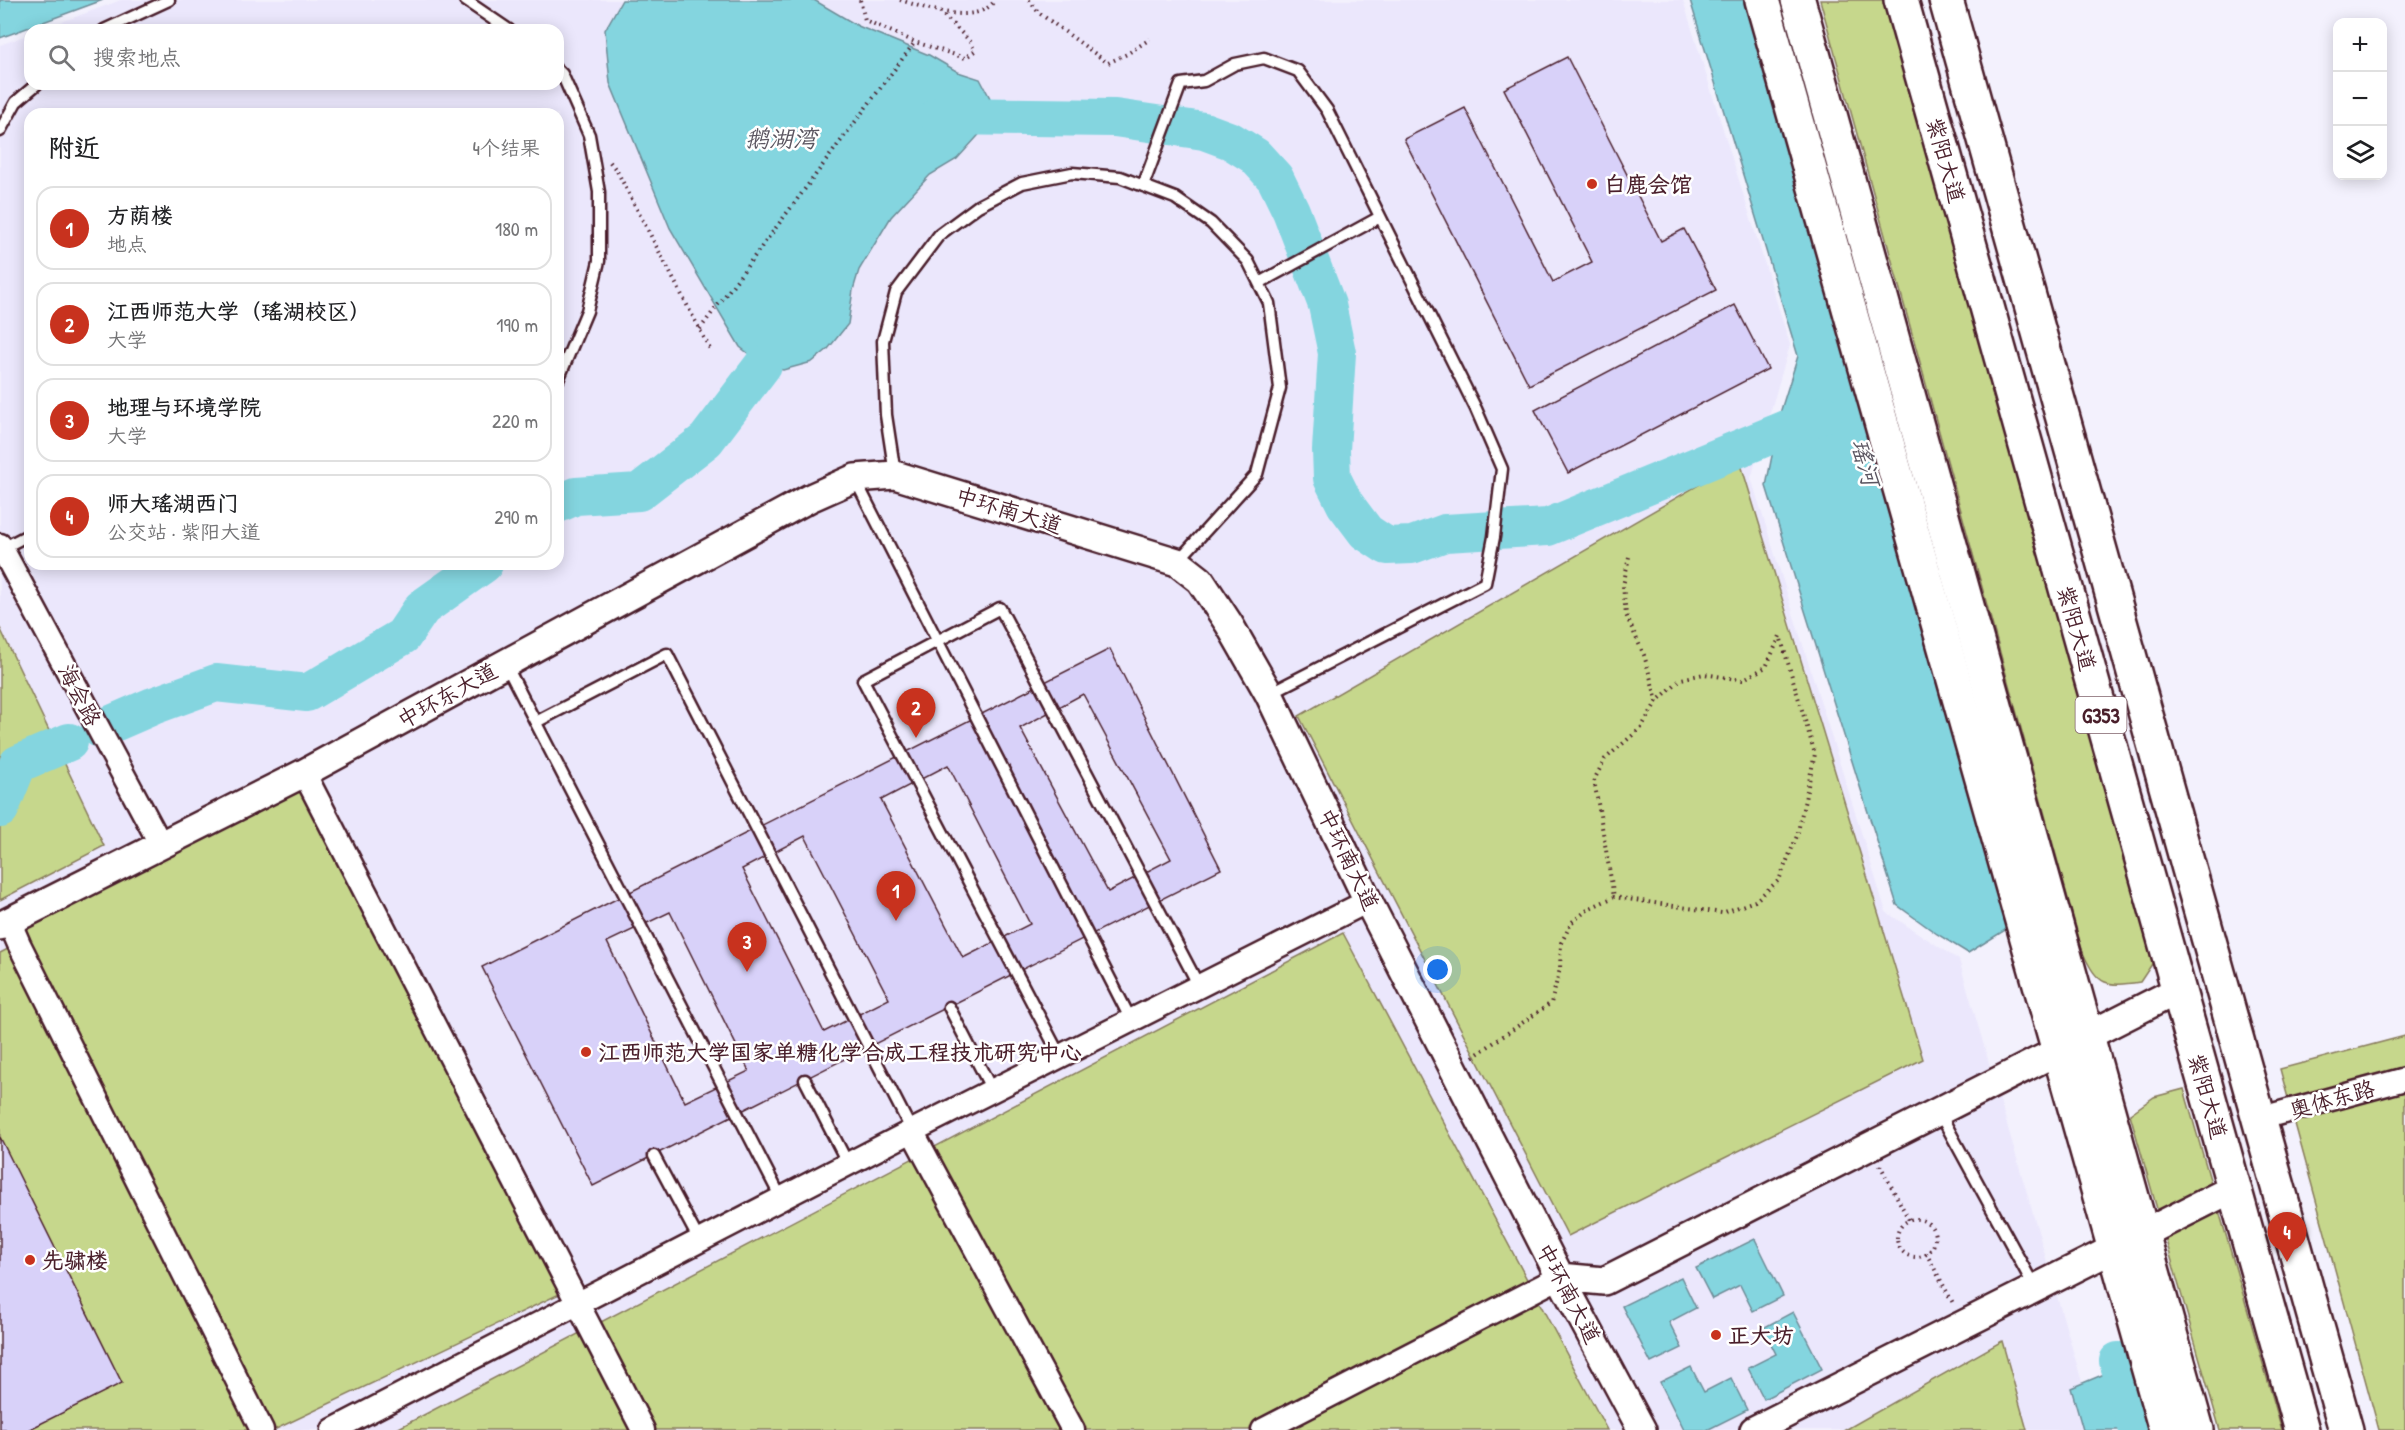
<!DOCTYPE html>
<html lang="zh">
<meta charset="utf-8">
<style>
body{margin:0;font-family:"Patrick Hand","LXGW WenKai TC",sans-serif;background:#f2f2f2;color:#202124}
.controls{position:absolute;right:18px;top:18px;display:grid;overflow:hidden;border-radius:12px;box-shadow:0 3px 15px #0003}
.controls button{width:54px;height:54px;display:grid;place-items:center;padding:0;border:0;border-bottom:2px solid #e0e0e0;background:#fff;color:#202124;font:30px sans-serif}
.you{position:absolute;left:1438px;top:970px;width:21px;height:21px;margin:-15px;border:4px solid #fff;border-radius:50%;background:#1a73e8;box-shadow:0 0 0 9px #1a73e833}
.badge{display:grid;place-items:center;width:39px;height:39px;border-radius:50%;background:#c8321e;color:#fff;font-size:20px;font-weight:700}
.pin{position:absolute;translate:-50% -50px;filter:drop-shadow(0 2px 3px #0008)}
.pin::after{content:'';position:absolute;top:32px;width:21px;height:18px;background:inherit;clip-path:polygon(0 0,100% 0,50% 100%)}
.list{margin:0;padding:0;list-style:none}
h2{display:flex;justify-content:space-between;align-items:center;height:78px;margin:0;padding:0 24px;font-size:26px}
h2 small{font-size:20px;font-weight:400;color:#757577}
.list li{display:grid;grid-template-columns:39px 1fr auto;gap:18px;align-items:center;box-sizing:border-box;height:84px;margin:0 12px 12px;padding:0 12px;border:2px solid #e0e0e0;border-radius:18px}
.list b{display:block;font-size:22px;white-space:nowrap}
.list p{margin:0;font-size:20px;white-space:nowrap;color:#757577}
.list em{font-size:20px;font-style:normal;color:#757577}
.icon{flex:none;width:33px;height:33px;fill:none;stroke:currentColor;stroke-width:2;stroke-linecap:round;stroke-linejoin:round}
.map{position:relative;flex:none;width:2405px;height:1430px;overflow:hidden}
.search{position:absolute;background:#fff;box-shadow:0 3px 15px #0003;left:24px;top:24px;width:540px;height:66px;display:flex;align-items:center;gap:15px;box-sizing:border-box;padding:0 21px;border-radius:18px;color:#757577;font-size:22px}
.panel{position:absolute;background:#fff;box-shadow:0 3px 15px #0003;left:24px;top:108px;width:540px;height:462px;border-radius:18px}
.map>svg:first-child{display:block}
.built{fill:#ebe7fc;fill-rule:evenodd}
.green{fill:#c6d78c;stroke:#887b5c;stroke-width:1.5}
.water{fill:#84d5df;stroke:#6d8c97;stroke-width:1.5}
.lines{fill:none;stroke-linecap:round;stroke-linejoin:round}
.river{stroke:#84d5df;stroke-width:38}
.building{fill:#d8d1f9;stroke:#4a1f2b;stroke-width:1.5;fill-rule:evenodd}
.service-casing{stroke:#4a1f2b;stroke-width:15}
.minor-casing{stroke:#4a1f2b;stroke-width:27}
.tertiary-casing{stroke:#4a1f2b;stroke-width:32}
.primary-casing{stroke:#4a1f2b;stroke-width:38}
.trunk-casing{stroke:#4a1f2b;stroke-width:38}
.path{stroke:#4a1f2b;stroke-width:4;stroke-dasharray:1.5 4.5;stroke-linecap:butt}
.service{stroke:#fff;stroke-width:10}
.minor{stroke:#fff;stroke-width:22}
.tertiary{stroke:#fff;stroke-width:27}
.primary{stroke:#fff;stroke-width:33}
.trunk{stroke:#fff;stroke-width:33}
.poi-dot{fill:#c8321e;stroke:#fff;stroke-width:2}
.labels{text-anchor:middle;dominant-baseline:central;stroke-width:5;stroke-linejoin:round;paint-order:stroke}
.shield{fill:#fff;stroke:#80626b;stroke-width:1.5}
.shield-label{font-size:21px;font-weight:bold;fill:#4a1f2b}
.street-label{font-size:22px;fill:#4a1f2b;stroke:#fff}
.poi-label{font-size:22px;font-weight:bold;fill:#4a1f2b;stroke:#fff;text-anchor:start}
.water-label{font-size:24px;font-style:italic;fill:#5b5661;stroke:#fff}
</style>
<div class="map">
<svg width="2405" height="1430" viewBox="0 0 2405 1430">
<rect width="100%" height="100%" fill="#f3f1fd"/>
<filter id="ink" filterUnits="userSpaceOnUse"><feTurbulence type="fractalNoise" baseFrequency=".0167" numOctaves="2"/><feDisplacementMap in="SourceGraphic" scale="12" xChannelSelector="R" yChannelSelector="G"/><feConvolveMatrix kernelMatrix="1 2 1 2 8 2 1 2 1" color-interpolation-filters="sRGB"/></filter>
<g filter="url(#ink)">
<path class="built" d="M121 0H1683L1790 345 1751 478 1886 912 1959 960 2096 1430H0V45L30 34V84H558V30H40ZM30 114H558V564H30Z"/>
<path class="green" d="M1820 0H1884L2154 961 2140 982C2106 987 2098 986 2083 953Z
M1740 461 1923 1059 1568 1236 1299 716Z
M0 628 104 846 0 900Z
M304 773 570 1289 274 1430H28L0 1137V953L18 944 9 921Z
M1343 933 1607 1430H395Z
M2405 1036V1430H2379L2280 1069Z
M2184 1089 2282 1430H2220L2130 1114 2154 1097Z
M2002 1341 2027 1430H1845Z"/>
<path class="water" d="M0 0H103L0 38Z
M622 0H814L858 26 929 55 958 72 980 79 991 100 987 126 957 159 930 175 891 217 859 270 853 290 848 324 828 349 812 362 783 370 763 365 740 347 670 228 610 83 605 30Z
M1690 0H1750L2015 924 1968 953 1937 934 1897 905 1766 486 1781 410 1798 356Z
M1755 1239 1783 1296 1753 1311 1740 1285 1712 1299 1696 1268Z
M1681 1277 1696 1308 1669 1322 1682 1348 1651 1363 1622 1306Z
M1793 1312 1822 1369 1764 1399 1748 1368 1776 1354 1763 1328Z
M2140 1359 2160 1430H2083L2071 1388Z
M1691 1367 1704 1392 1731 1378 1747 1410 1707 1430H1684L1660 1382Z"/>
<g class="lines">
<path class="river" d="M938 116 1115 118 1204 131 1231 141 1255 156 1275 178 1291 211 1327 305 1337 353 1331 450 1332 478 1345 504 1366 532 1387 546 1412 545 1445 533 1548 527 1823 414
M558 504 576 496 639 492 706 440 763 365
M100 729 153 706 216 683 307 693 403 636 422 608 484 564
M0 809 18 764 69 742
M2118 1361 2138 1430"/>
</g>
<path class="building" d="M1567 57 1661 241 1684 229 1716 290 1529 385 1404 139 1465 108 1553 282 1592 262 1504 89Z
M1735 305 1768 369 1568 473 1535 410Z
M1110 649 1221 869 593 1186 482 967ZM1083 694 1171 859 1108 892 1020 728ZM948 765 1030 924 963 958 881 800ZM805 836 889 999 824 1032 742 869ZM670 912 749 1071 685 1102 607 942Z
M0 1137 122 1383 28 1430H0Z"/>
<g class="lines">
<defs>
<path id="service" d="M465 0 509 30
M104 30 169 0
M558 70 562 74 589 135 599 192V261L587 311 558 380
M0 131 16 102 37 84
M1143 186 1181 84 1204 81 1235 64 1264 58 1298 71 1327 110 1476 409 1502 469 1494 537 1485 583 1270 693
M1259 283 1380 217
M895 474 886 415 883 341 896 292 939 235 978 206 1022 183 1072 173 1120 177 1175 198 1211 223 1248 261 1269 303 1280 388 1257 474 1177 562
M856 481 1131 1020
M1 549 30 534
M506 665 781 1198
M536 722 667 654 912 1131
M949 1007 992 1090
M1060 1056 863 680 1000 608 1199 986
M805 1080 848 1164
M1939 1112 2035 1288
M654 1156 699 1240"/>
<path id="minor" d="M0 545 161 845
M304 773 643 1430
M9 921 19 944 262 1430
M2258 1119 2405 1079
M912 1131 1073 1430
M333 1430 912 1131 1368 901
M1263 1430 1560 1277"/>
<path id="tertiary" d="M0 926 304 773 810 498 855 478 895 475 1177 562 1200 580 1229 624 1269 694 1368 901 1560 1277 1642 1430
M1560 1277 1604 1281 2178 990
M1754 1430 2234 1188"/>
<path id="primary" d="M1762 0 2166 1430
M1946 0 2346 1430"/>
<path id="trunk" d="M1798 0 2197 1430
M1901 0 2302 1430"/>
</defs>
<use href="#service" class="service-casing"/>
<use href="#minor" class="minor-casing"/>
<use href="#tertiary" class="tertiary-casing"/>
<use href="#primary" class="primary-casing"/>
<use href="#trunk" class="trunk-casing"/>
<path class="path" d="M860 0 865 20 915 42 965 58 975 51 970 41 940 12
M900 0C926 8 977 27 995 0
M1029 0 1039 13 1108 63 1127 54 1150 39
M610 162 617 171 711 351
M700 329 915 42
M1629 557 1623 586 1626 615 1644 655 1657 701
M1473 1057 1551 1003 1560 969 1561 943 1572 922 1590 908 1614 897 1722 913 1755 901 1779 880 1797 836 1815 754 1780 636 1766 667 1742 680 1704 674 1681 679 1657 701 1641 728 1605 759 1594 780 1614 897
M1880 1165 1909 1220
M1897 1238a19 19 0 1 1 38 0a19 19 0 1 1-38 0Z
M1926 1253 1954 1305"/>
<use href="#service" class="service"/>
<use href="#minor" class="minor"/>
<use href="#tertiary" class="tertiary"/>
<use href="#primary" class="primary"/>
<use href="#trunk" class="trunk"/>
</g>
</g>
<g class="poi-dot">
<circle cx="1592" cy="184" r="6"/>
<circle cx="586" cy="1052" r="6"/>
<circle cx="30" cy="1260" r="6"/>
<circle cx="1716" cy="1335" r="6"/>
</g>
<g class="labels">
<rect class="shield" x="2075.5" y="697" width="51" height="36" rx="4.5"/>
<g class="shield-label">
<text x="2101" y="715">G353</text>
</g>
<g class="street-label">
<text transform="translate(1946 160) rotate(74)">紫阳大道</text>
<text transform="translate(1009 510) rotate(17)">中环南大道</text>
<text transform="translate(2077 628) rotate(74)">紫阳大道</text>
<text transform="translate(80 695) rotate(62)">海会路</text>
<text transform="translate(447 695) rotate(-29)">中环东大道</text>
<text transform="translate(1349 859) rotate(64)">中环南大道</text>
<text transform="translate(2208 1096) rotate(74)">紫阳大道</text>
<text transform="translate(2332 1099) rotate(-16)">奥体东路</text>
<text transform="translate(1569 1293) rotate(62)">中环南大道</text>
</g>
<g class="poi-label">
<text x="1604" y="184">白鹿会馆</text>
<text x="598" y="1052">江西师范大学国家单糖化学合成工程技术研究中心</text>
<text x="42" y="1260">先骕楼</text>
<text x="1728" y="1335">正大坊</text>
</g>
<g class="water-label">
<text x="781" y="138">鹅湖湾</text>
<text transform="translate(1866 462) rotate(74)">瑶河</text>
</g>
</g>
</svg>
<div class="controls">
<button>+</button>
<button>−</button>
<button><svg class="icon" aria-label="layers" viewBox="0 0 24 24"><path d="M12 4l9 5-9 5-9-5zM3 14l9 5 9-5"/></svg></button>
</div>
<div class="you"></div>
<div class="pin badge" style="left:896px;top:921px">1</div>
<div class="pin badge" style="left:916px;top:738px">2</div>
<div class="pin badge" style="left:747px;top:972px">3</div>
<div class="pin badge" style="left:2287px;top:1262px">4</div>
<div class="search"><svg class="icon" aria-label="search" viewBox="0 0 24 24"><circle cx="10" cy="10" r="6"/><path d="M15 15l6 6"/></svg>搜索地点</div>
<section class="panel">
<h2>附近<small>4个结果</small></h2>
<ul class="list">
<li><span class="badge">1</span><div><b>方荫楼</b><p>地点</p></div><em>180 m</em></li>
<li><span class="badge">2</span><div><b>江西师范大学（瑶湖校区）</b><p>大学</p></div><em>190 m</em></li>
<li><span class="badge">3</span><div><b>地理与环境学院</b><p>大学</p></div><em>220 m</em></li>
<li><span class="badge">4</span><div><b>师大瑶湖西门</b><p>公交站 · 紫阳大道</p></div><em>290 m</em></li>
</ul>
</section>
</div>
